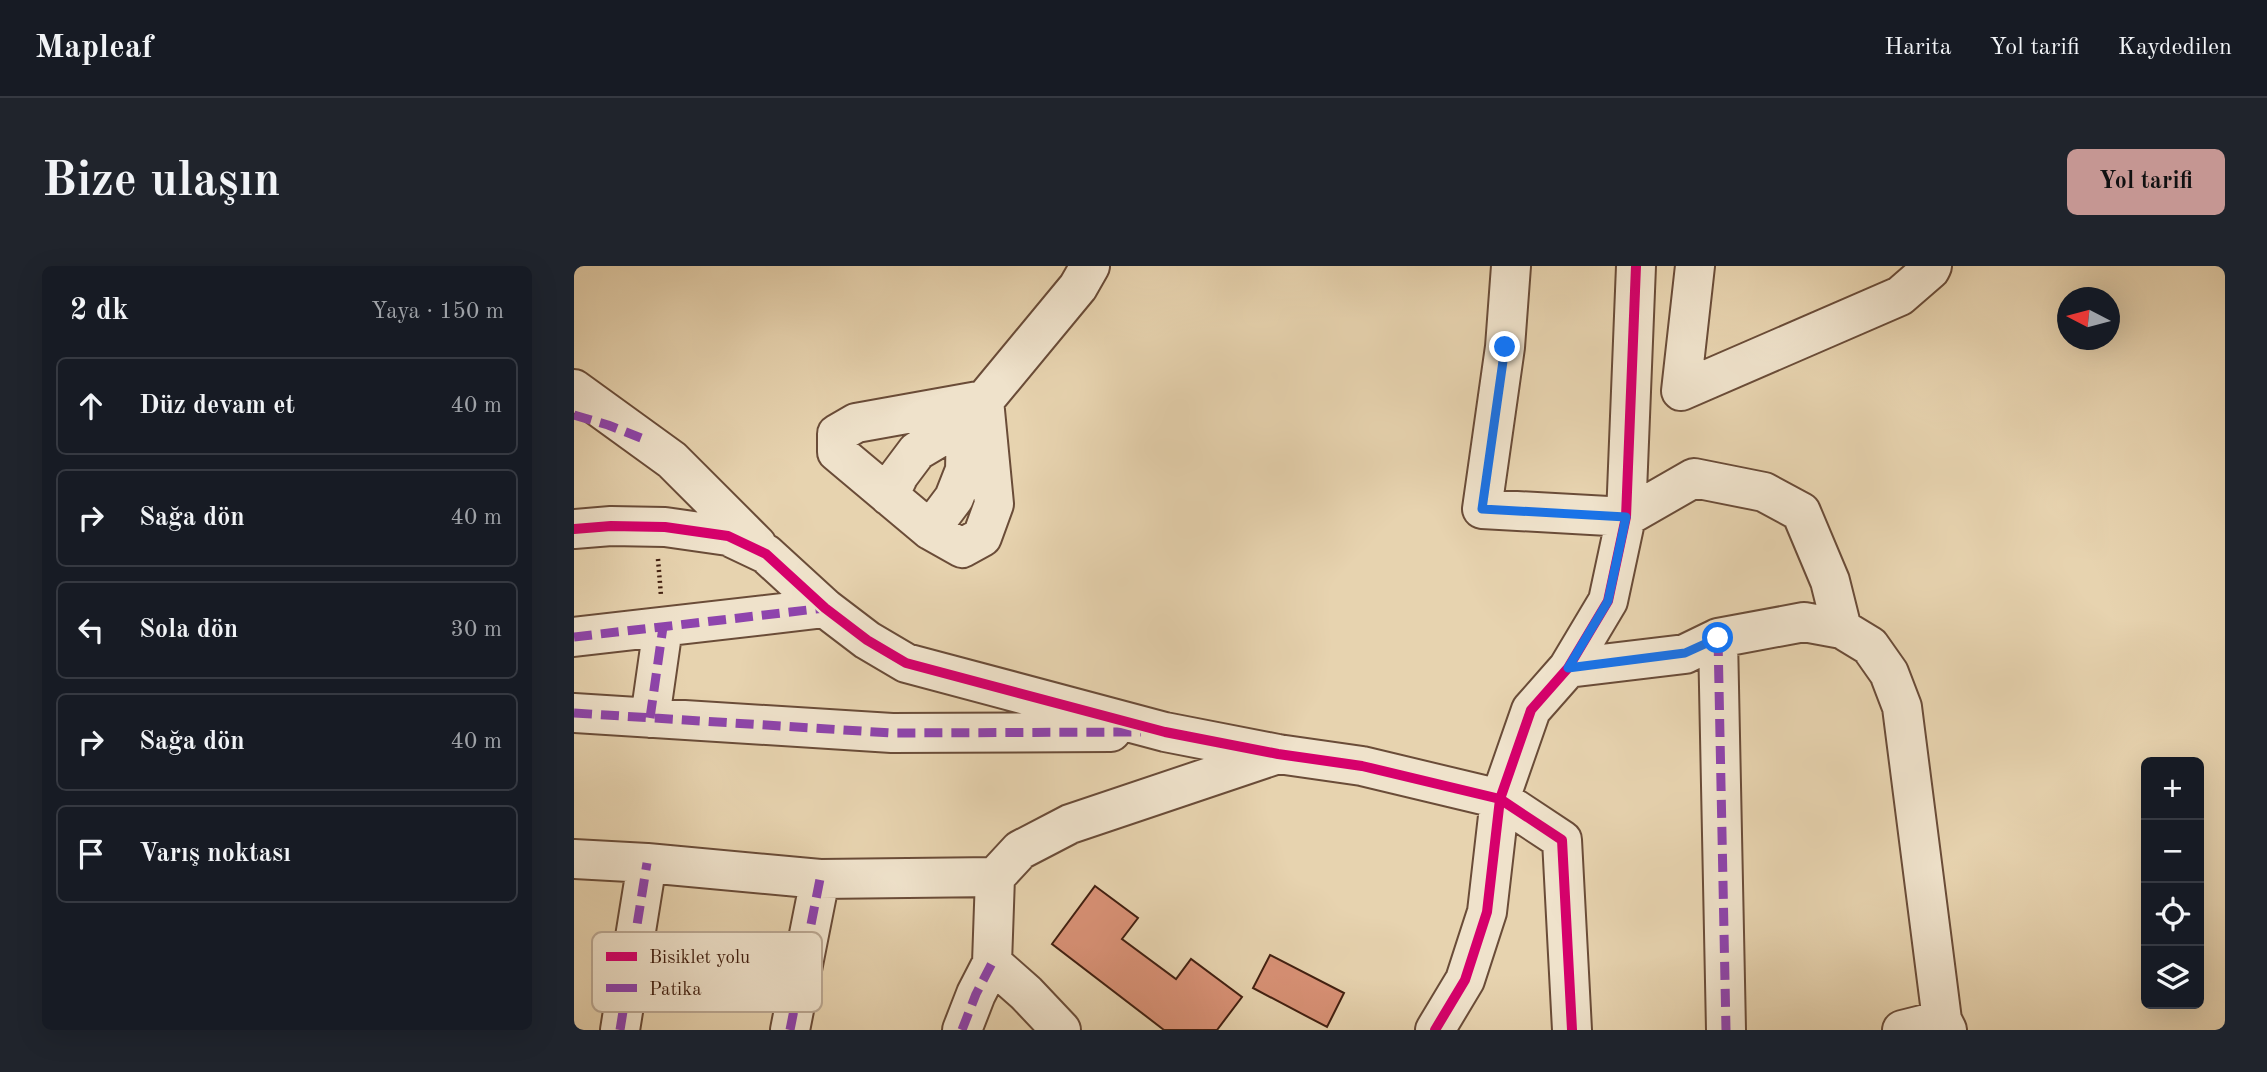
<!DOCTYPE html>
<html lang="tr">
<meta charset="utf-8">
<style>
body{margin:0;font-family:"Old Standard TT",serif;background:#20242c;color:#f1f3f6}
.controls{position:absolute;right:21px;bottom:21px;display:grid;overflow:hidden;border-radius:10px;box-shadow:0 7px 28px #0002}
.controls button{width:63px;height:63px;display:grid;place-items:center;padding:0;border:0;border-bottom:2px solid #363941;background:#171b24;color:#f1f3f6;font:35px sans-serif}
.compass{position:absolute;left:1483px;top:21px;width:63px;height:63px;border-radius:50%;background:#171b24;box-shadow:0 7px 28px #0002;rotate:276deg}
.stop{position:absolute;width:21px;height:21px;margin:-16px;border:5px solid #1a73e8;border-radius:50%;background:#fff}
.stop.end{background:#1a73e8;border-color:#fff;box-shadow:0 2px 7px #0008}
.list{margin:0;padding:0;list-style:none}
h2{display:flex;justify-content:space-between;align-items:center;height:91px;margin:0;padding:0 28px;font-size:30px}
h2 small{font-size:23px;font-weight:400;color:#9ea1a6}
.list li{display:grid;grid-template-columns:46px 1fr auto;gap:21px;align-items:center;box-sizing:border-box;height:98px;margin:0 14px 14px;padding:0 14px;border:2px solid #363941;border-radius:10px}
.list b{display:block;font-size:26px;white-space:nowrap}
.list em{font-size:23px;font-style:normal;color:#9ea1a6}
.icon{flex:none;width:38px;height:38px;fill:none;stroke:currentColor;stroke-width:2;stroke-linecap:round;stroke-linejoin:round}
.map{position:relative;flex:none;width:1651px;height:764px;overflow:hidden;border-radius:10px}
header{display:flex;align-items:center;gap:42px;box-sizing:border-box;height:98px;padding:0 35px;background:#171b24;border-bottom:2px solid #363941}
header strong{font-size:33px}
nav{display:flex;gap:38px;margin-inline-start:auto;font-size:24px}
.intro{display:flex;align-items:center;justify-content:space-between;box-sizing:border-box;height:168px;padding:0 42px}
h1{margin:0;font-size:49px}
.button{padding:18px 32px;border-radius:10px;background:#c59692;color:#111;font-size:24px;font-weight:700}
main{display:flex;gap:42px;padding:0 42px}
aside{flex:1;background:#171b24;border-radius:10px;box-shadow:0 7px 28px #0002}
.map>svg:first-child{display:block}
.building{fill:#da9277;stroke:#411f10;stroke-width:2}
.lines{fill:none;stroke-linecap:round;stroke-linejoin:round}
.minor-casing{stroke:#6a4c38;stroke-width:42}
.path{stroke:#411f10;stroke-width:4.5;stroke-dasharray:2 3.5;stroke-linecap:butt}
.minor{stroke:#efe2cb;stroke-width:38}
.quiet{stroke:#8e44ad;stroke-width:9;stroke-dasharray:18 9;stroke-linecap:butt}
.cycleway-casing{stroke:#efe2cb;stroke-width:15}
.cycleway{stroke:#d6006c;stroke-width:10}
.route{stroke:#1a73e8;stroke-width:9}
.key{fill:#efe2cb;stroke:#bba893;stroke-width:2}
.key-label{font-size:19px;fill:#411f10}
</style>
<header>
<strong>Mapleaf</strong>
<nav><a>Harita</a><a>Yol tarifi</a><a>Kaydedilen</a></nav>
</header>
<div class="intro"><h1>Bize ulaşın</h1><a class="button">Yol tarifi</a></div>
<main>
<aside>
<h2>2 dk<small>Yaya · 150 m</small></h2>
<ul class="list">
<li><svg class="icon" aria-label="ahead" viewBox="0 0 24 24"><path d="M12 20V5M6 11l6-6 6 6"/></svg><div><b>Düz devam et</b></div><em>40 m</em></li>
<li><svg class="icon" aria-label="right" viewBox="0 0 24 24"><path d="M7 20v-9h11M14 6l5 5-5 5"/></svg><div><b>Sağa dön</b></div><em>40 m</em></li>
<li><svg class="icon" aria-label="left" viewBox="0 0 24 24"><path d="M17 20v-9H6M10 6l-5 5 5 5"/></svg><div><b>Sola dön</b></div><em>30 m</em></li>
<li><svg class="icon" aria-label="right" viewBox="0 0 24 24"><path d="M7 20v-9h11M14 6l5 5-5 5"/></svg><div><b>Sağa dön</b></div><em>40 m</em></li>
<li><svg class="icon" aria-label="arrive" viewBox="0 0 24 24"><path d="M6 21V4h12l-3 4 3 4H6"/></svg><div><b>Varış noktası</b></div></li>
</ul>
</aside>
<div class="map">
<svg width="1651" height="764" viewBox="0 0 1651 764">
<rect width="100%" height="100%" fill="#e7d3af"/>
<filter id="stains"><feTurbulence type="fractalNoise" baseFrequency=".00286" numOctaves="4"/><feColorMatrix values="0 0 0 0 .2 0 0 0 0 .09 0 0 0 0 .02 0 0 0 .5 -.17"/></filter>
<radialGradient id="worn" r=".72"><stop offset=".6" stop-color="#630" stop-opacity="0"/><stop offset="1" stop-color="#630" stop-opacity=".3"/></radialGradient>
<path class="building" d="M521 620 564 652 548 673 602 713 617 693 668 731 643 764H590L478 678Z
M696 689 770 727 753 761 679 722Z"/>
<g class="lines">
<defs>
<path id="minor" d="M937 0 931 81 908 243 1052 251 1120 212 1190 226 1227 246 1256 315 1268 363
M1121 0 1107 125 1326 30 1356 4 1358 0
M0 123 98 194 183 279
M410 134 420 238 408 271 388 282 356 264 263 186V168L282 157Z
M394 154 504 21 516 0
M315 230 325 209 343 185 392 156 391 204 380 232 356 264
M0 263 37 260 91 261 154 270 192 288 251 342 293 374 332 397 591 466 704 488 788 500 926 533 988 574 998 764
M0 371 251 342
M1144 372 1152 764
M994 402 1111 388 1144 372 1230 356 1268 363 1296 380 1315 407 1328 441 1368 754 1373 764
M0 447 318 467 537 466
M76 452 89 361
M0 593 73 597 246 613 421 611
M46 764 73 597
M216 764 246 613
M388 764 402 728 418 697
M487 764 452 727 418 697 421 611 446 584 496 558 704 488
M861 764 891 714 913 646 926 533 957 444 994 402 1034 335 1052 251 1062 0
M1328 764 1368 754"/>
</defs>
<use href="#minor" class="minor-casing"/>
<path class="path" d="M84 293 87 330"/>
<use href="#minor" class="minor"/>
<path class="quiet" d="M0 149 34 159 67 172
M0 371 251 342
M1144 372 1152 764
M0 447 318 467 567 466
M76 452 89 361
M46 764 73 597
M216 764 246 613
M388 764 402 728 418 697"/>
<defs>
<path id="cycleway" d="M0 263 37 260 91 261 154 270 192 288 251 342 293 374 332 397 591 466 704 488 788 500 926 533 988 574 998 764
M861 764 891 714 913 646 926 533 957 444 994 402 1034 335 1052 251 1062 0"/>
</defs>
<use href="#cycleway" class="cycleway-casing"/>
<use href="#cycleway" class="cycleway"/>
</g>
<g class="lines">
<path class="route" d="M931 81 908 243 1052 251 1034 335 994 402 1111 387 1144 372"/>
</g>
<rect x="18" y="666" width="230" height="80" rx="10" class="key"/>
<rect x="32" y="686" width="31" height="9" fill="#d6006c"/>
<rect x="32" y="718" width="31" height="8" fill="#8e44ad"/>
<g class="key-label">
<text x="75" y="697">Bisiklet yolu</text>
<text x="75" y="729">Patika</text>
</g>
<rect width="100%" height="100%" filter="url(#stains)"/>
<rect width="100%" height="100%" fill="url(#worn)"/>
</svg>
<div class="controls">
<button>+</button>
<button>−</button>
<button><svg class="icon" aria-label="locate" viewBox="0 0 24 24"><circle cx="12" cy="12" r="6"/><path d="M12 2v4M12 18v4M2 12h4M18 12h4"/></svg></button>
<button><svg class="icon" aria-label="layers" viewBox="0 0 24 24"><path d="M12 4l9 5-9 5-9-5zM3 14l9 5 9-5"/></svg></button>
</div>
<svg class="compass" viewBox="-18 -18 36 36"><path d="M0-13l5 13h-10z" fill="#e53935"/><path d="M0 13l5-13h-10z" fill="#9ea1a6"/></svg>
<div class="stop" style="left:1144px;top:372px"></div>
<div class="stop end" style="left:931px;top:81px"></div>
</div>
</main>
